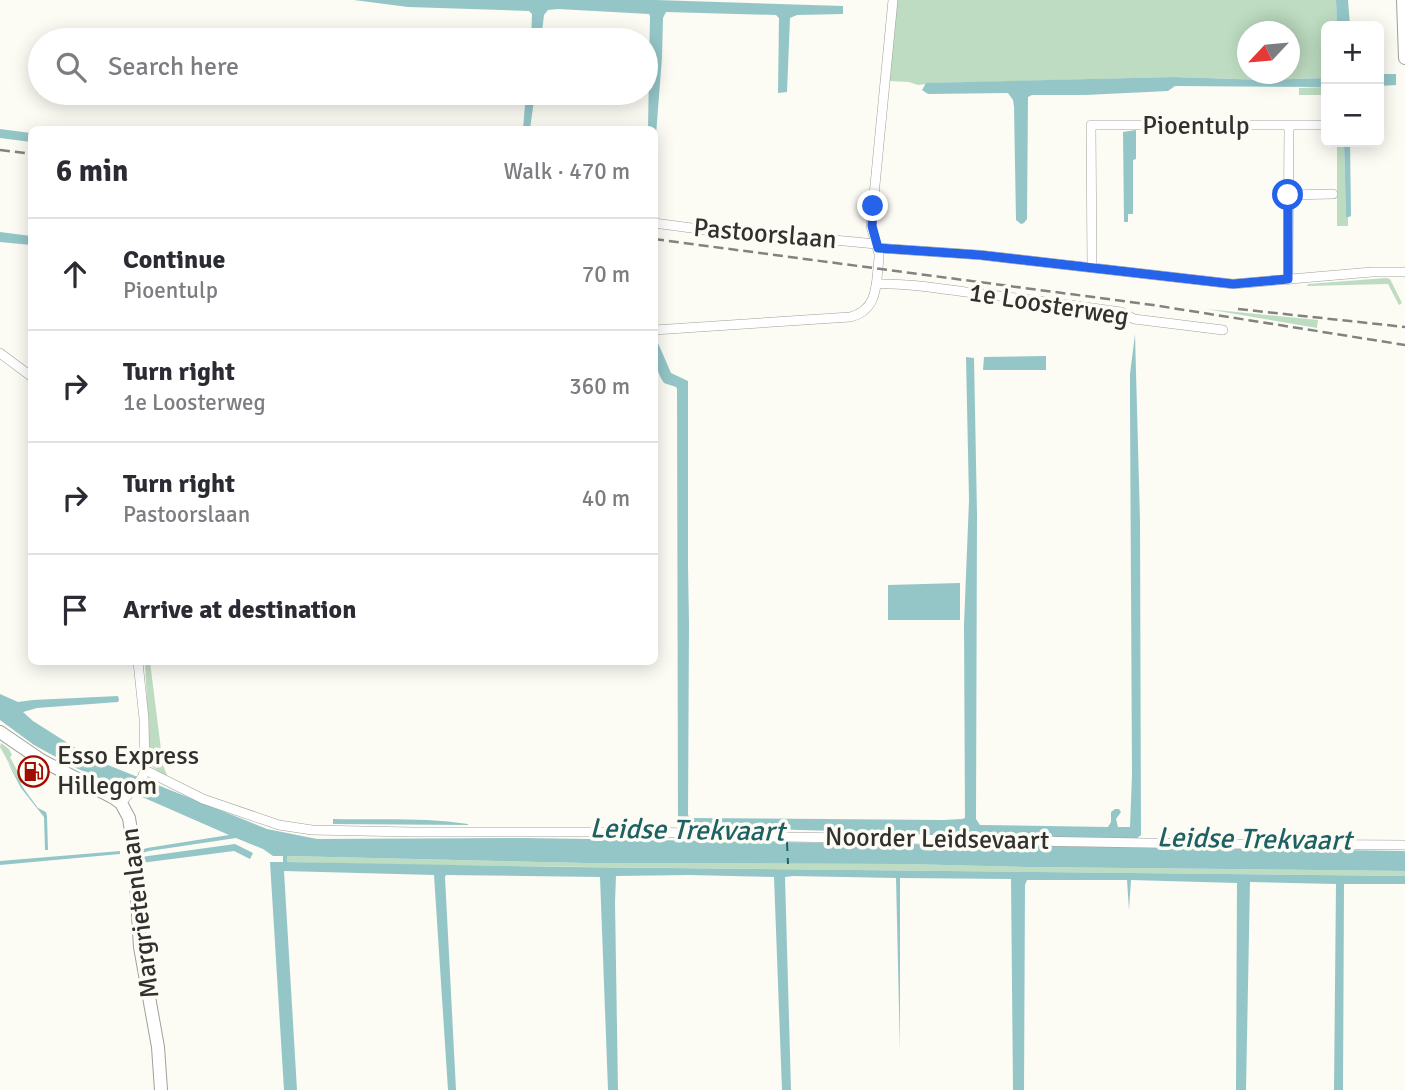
<!DOCTYPE html>
<meta charset="utf-8">
<style>
body{margin:0;font-family:Signika,sans-serif;background:#f7f7f7;color:#2b2b33}
.controls{position:absolute;right:21px;top:21px;display:grid;overflow:hidden;border-radius:10px;box-shadow:0 4px 18px #0003}
.controls button{width:63px;height:63px;display:grid;place-items:center;padding:0;border:0;border-bottom:2px solid #e1e1e2;background:#fff;color:#2b2b33;font:35px sans-serif}
.compass{position:absolute;left:1237px;top:21px;width:63px;height:63px;border-radius:50%;background:#fff;box-shadow:0 4px 18px #0003;rotate:244deg}
.stop{position:absolute;width:21px;height:21px;margin:-16px;border:5px solid #2563eb;border-radius:50%;background:#fff}
.stop.end{background:#2563eb;border-color:#fff;box-shadow:0 2px 7px #0008}
.list{margin:0;padding:0;list-style:none}
h2{display:flex;justify-content:space-between;align-items:center;height:91px;margin:0;padding:0 28px;font-size:30px}
h2 small{font-size:23px;font-weight:400;color:#7c7c81}
.list li{display:grid;grid-template-columns:46px 1fr auto;gap:21px;align-items:center;box-sizing:border-box;height:112px;padding:0 28px;border-top:2px solid #e1e1e2}
.list b{display:block;font-size:26px;white-space:nowrap}
.list p{margin:0;font-size:23px;white-space:nowrap;color:#7c7c81}
.list em{font-size:23px;font-style:normal;color:#7c7c81}
.icon{flex:none;width:38px;height:38px;fill:none;stroke:currentColor;stroke-width:2;stroke-linecap:round;stroke-linejoin:round}
.map{position:relative;flex:none;width:1405px;height:1090px;overflow:hidden}
.search{position:absolute;background:#fff;box-shadow:0 4px 18px #0003;left:28px;top:28px;width:630px;height:77px;display:flex;align-items:center;gap:18px;box-sizing:border-box;padding:0 24px;border-radius:38px;color:#7c7c81;font-size:26px}
.panel{position:absolute;background:#fff;box-shadow:0 4px 18px #0003;left:28px;top:126px;width:630px;height:539px;border-radius:10px}
.map>svg:first-child{display:block}
.green{fill:#bddcc1;fill-rule:evenodd}
.water{fill:#94c6c8}
.lines{fill:none;stroke-linecap:round;stroke-linejoin:round}
.ferry{stroke:#1e6164;stroke-width:2;stroke-dasharray:9 7;stroke-linecap:butt}
.street-casing{stroke:#a09f98;stroke-width:10}
.secondary-casing{stroke:#a09f98;stroke-width:14}
.street{stroke:#fff;stroke-width:9}
.secondary{stroke:#fff;stroke-width:12}
.rail{stroke:#83827e;stroke-width:2.5;stroke-dasharray:10 5;stroke-linecap:butt}
.route{stroke:#2563eb;stroke-width:9}
.labels{text-anchor:middle;dominant-baseline:central;stroke-width:7;stroke-linejoin:round;paint-order:stroke}
.street-label{font-size:26px;fill:#32312f;stroke:#fcfbf4}
.poi-label{font-size:26px;fill:#32312f;stroke:#fcfbf4;text-anchor:start}
.water-label{font-size:28px;font-style:italic;fill:#1e6164;stroke:#fcfbf4}
</style>
<div class="map">
<svg width="1405" height="1090" viewBox="0 0 1405 1090">
<rect width="100%" height="100%" fill="#fcfbf4"/>
<path class="green" d="M897 0H1336L1337 26H1326V78L1266 80 1174 77 935 83 918 85 909 82 889 81ZM1248 32H1290V74H1248Z
M1326 87V95H1299V88Z
M1337 142H1344L1346 217 1348 218V226H1337Z
M1386 278 1390 279 1402 303 1399 305 1388 284 1307 286 1308 284Z
M1206 309 1318 320 1317 328Z
M145 662H150L163 765 168 778 151 766 150 760Z
M1 743 9 749 12 755 10 757 23 782 20 783 0 747Z
M287 856 583 863 903 864 1027 867 1405 871V876L411 865 287 862Z"/>
<path class="water" d="M354 0H656L843 6V14L797 15 790 18 787 92 778 93 779 18 776 15 666 12 663 18 662 57 655 148 654 130 648 129 650 16 649 14 558 9 548 10 544 15 541 40H531L532 14 529 11 408 7Z
M1336 0H1348L1350 26H1337Z
M1379 74H1396V85L1379 86Z
M1174 77 1266 80 1326 78V87L1175 86 1168 91 1085 95H1032L1028 97 1027 219 1024 223 1021 224 1016 220 1014 107 1013 100 1008 93 928 94 922 90 926 83Z
M526 93H535L530 129H523Z
M0 129 31 133V142L0 138Z
M1136 130V159L1133 160V214H1128V222H1124L1123 132Z
M1344 142H1350L1351 216 1346 218Z
M0 232 31 236V245L0 242Z
M1135 334 1140 521 1141 835 1136 839 974 838 975 845 1405 851V871L1027 867 903 864 583 863 287 856V862L571 867 1405 876V884H1344L1343 1090H1334L1336 884 1250 882 1246 1090H1236L1237 883 1131 880 1129 910 1127 880H1027L1025 885 1024 1090H1013L1011 879 900 878V1051L896 878 793 876 785 877 791 1090H782L774 877 689 875 616 876 615 902 618 1090H608L600 877 446 875 445 877 456 1090H448L434 875 284 871 297 1090H284L270 862H283V856H273L263 849 236 838 149 851 142 853 141 850 147 848 229 835 76 768 34 745 0 720V694L18 702 33 700 118 696 119 700 118 702 37 708 23 712 33 721 93 759 267 829 317 839 524 838 960 845V837L908 833 800 830 751 828 678 827 677 389 676 387 664 383C654 368 655 354 655 336L671 373 688 381V567L689 623 688 815 690 818 943 820 962 819 965 818 964 625 969 500 966 357 974 358 977 514 976 819 980 825 1108 827 1111 822V812L1115 809H1119L1121 812 1116 819 1118 827H1130L1132 775 1130 403V374Z
M1046 356V370H983L984 357Z
M960 583V620H888V585Z
M7 761 24 789 38 808 46 812 47 816 48 850H45L44 817 21 788Z
M333 819C377 820 425 817 468 824V825L333 824Z
M235 844 253 853 250 859 234 851 141 863V857Z
M120 851V854L0 865V861Z"/>
<g class="lines">
<path class="ferry" d="M787 842 788 864"/>
<defs>
<path id="street" d="M1288 195 1333 194
M654 223 782 240 813 238 876 244
M878 248 980 255 1233 284 1372 272H1405
M1092 268 1091 125H1326
M1288 280 1289 126
M876 284C906 283 936 288 966 292 1018 298 1070 305 1121 312L1134 319 1223 330
M654 330 850 317C879 310 876 283 879 258V254L871 226 893 0
M0 353 32 377
M145 770 203 799 279 825 312 830 412 832H656L787 837 1203 844 1405 845
M121 803 142 778 145 770 144 719 138 662"/>
<path id="secondary" d="M1403 0 1405 58
M0 732 41 760 114 798 121 803 129 818 134 850 140 947 158 1047 161 1090"/>
</defs>
<use href="#street" class="street-casing"/>
<use href="#secondary" class="secondary-casing"/>
<use href="#street" class="street"/>
<use href="#secondary" class="secondary"/>
<path class="rail" d="M0 150 32 154
M654 239 1153 305 1405 345
M1238 309 1405 327"/>
</g>
<g class="lines">
<path class="route" d="M873 206 872 226 878 248 980 255 1233 284 1288 279V195"/>
</g>
<defs>
<symbol id="fuel-ring" viewBox="-11 -11 22 22"><circle r="9.5" fill="#fcfbf4" stroke="#a20b00" stroke-width="1.5"/><path d="M-5.5-6h7V0h2V4h1.3V-2.5L3-4.5l.8-.8L6-3V5H2.5V1h-1V6h-7ZM-4.2-4.7v3.2H.2V-4.7Z" fill="#a20b00"/></symbol>
</defs>
<g fill-rule="evenodd">
<use href="#fuel-ring" x="16" y="754" width="35" height="35"/>
</g>
<g class="labels">
<g class="street-label">
<text x="1196" y="126">Pioentulp</text>
<text transform="translate(765 234) rotate(5)">Pastoorslaan</text>
<text transform="translate(1049 305) rotate(9)">1e Loosterweg</text>
<text transform="translate(937 839) rotate(1)">Noorder Leidsevaart</text>
<text transform="translate(140 913) rotate(-97)">Margrietenlaan</text>
</g>
<g class="poi-label">
<text x="57" y="756">Esso Express<tspan x="57" dy="30">Hillegom</tspan></text>
</g>
<g class="water-label">
<text transform="translate(687 830) rotate(1)">Leidse Trekvaart</text>
<text transform="translate(1254 839) rotate(1)">Leidse Trekvaart</text>
</g>
</g>
</svg>
<div class="controls">
<button>+</button>
<button>−</button>
</div>
<svg class="compass" viewBox="-18 -18 36 36"><path d="M0-13l5 13h-10z" fill="#e53935"/><path d="M0 13l5-13h-10z" fill="#7c7c81"/></svg>
<div class="stop" style="left:1288px;top:195px"></div>
<div class="stop end" style="left:873px;top:206px"></div>
<div class="search"><svg class="icon" aria-label="search" viewBox="0 0 24 24"><circle cx="10" cy="10" r="6"/><path d="M15 15l6 6"/></svg>Search here</div>
<section class="panel">
<h2>6 min<small>Walk · 470 m</small></h2>
<ul class="list">
<li><svg class="icon" aria-label="ahead" viewBox="0 0 24 24"><path d="M12 20V5M6 11l6-6 6 6"/></svg><div><b>Continue</b><p>Pioentulp</p></div><em>70 m</em></li>
<li><svg class="icon" aria-label="right" viewBox="0 0 24 24"><path d="M7 20v-9h11M14 6l5 5-5 5"/></svg><div><b>Turn right</b><p>1e Loosterweg</p></div><em>360 m</em></li>
<li><svg class="icon" aria-label="right" viewBox="0 0 24 24"><path d="M7 20v-9h11M14 6l5 5-5 5"/></svg><div><b>Turn right</b><p>Pastoorslaan</p></div><em>40 m</em></li>
<li><svg class="icon" aria-label="arrive" viewBox="0 0 24 24"><path d="M6 21V4h12l-3 4 3 4H6"/></svg><div><b>Arrive at destination</b></div></li>
</ul>
</section>
</div>
